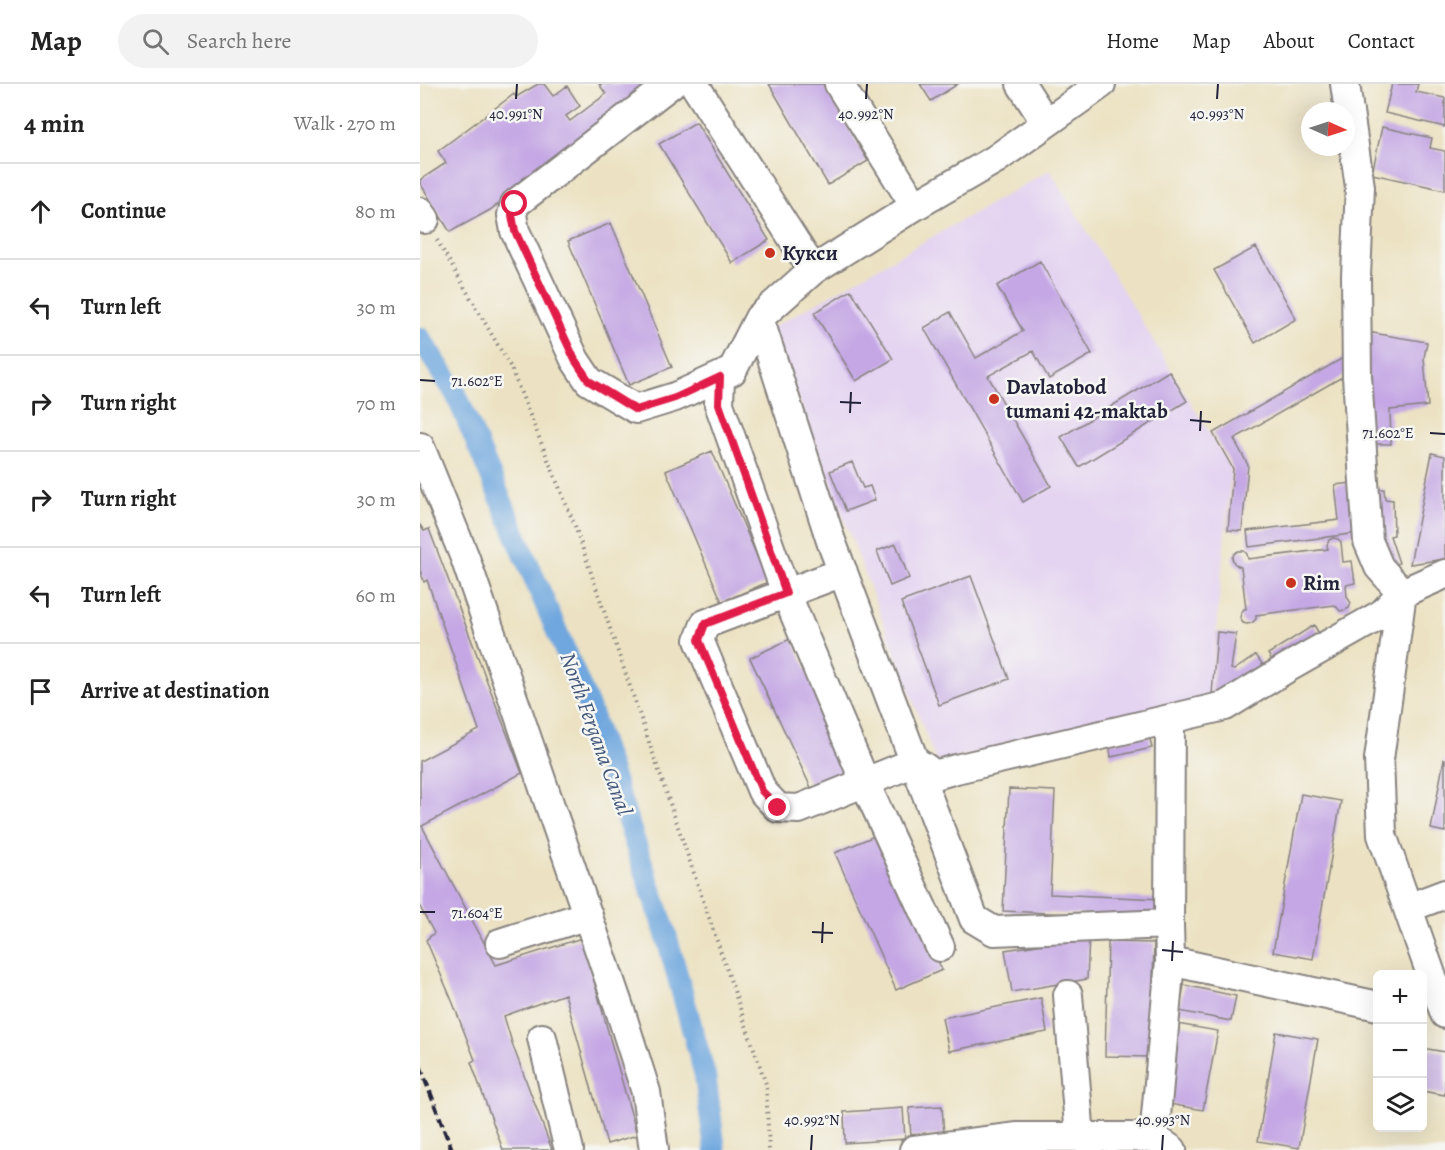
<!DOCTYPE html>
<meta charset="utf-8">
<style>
body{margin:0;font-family:Alegreya,serif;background:#f2f2f2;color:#222}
.controls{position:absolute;right:18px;bottom:18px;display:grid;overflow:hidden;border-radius:9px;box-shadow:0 6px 24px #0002}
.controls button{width:54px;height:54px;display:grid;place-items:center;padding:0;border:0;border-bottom:2px solid #e0e0e0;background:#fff;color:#222;font:30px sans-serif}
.compass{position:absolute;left:881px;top:18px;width:54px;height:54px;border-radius:50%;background:#fff;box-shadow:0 6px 24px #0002;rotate:93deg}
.stop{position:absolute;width:18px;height:18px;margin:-14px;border:4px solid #e11d48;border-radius:50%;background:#fff}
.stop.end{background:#e11d48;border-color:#fff;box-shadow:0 2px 6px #0008}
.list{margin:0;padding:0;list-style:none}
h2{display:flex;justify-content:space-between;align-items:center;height:78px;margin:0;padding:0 24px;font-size:26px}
h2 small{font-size:20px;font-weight:400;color:#767676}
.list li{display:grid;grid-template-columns:39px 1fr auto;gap:18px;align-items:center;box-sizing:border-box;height:96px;padding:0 24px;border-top:2px solid #e0e0e0}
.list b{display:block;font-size:22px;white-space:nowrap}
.list em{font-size:20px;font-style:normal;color:#767676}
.icon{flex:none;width:33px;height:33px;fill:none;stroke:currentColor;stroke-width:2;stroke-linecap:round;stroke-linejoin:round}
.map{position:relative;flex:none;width:1025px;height:1066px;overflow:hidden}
header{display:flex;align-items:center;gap:36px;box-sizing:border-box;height:84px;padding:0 30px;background:#fff;border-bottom:2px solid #e0e0e0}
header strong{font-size:28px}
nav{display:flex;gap:33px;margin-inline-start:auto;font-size:21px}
.search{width:420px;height:54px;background:#f2f2f2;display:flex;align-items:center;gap:15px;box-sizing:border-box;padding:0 21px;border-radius:33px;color:#767676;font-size:22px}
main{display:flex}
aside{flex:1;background:#fff}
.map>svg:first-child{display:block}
.built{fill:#e4d3f1}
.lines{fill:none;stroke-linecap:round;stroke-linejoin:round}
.canal{stroke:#70a7de;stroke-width:22}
.building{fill:#c4a7e4}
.minor-casing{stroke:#87827f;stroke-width:32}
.path{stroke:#87827f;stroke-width:4;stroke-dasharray:1.5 4.5;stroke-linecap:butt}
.minor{stroke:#fff;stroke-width:28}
.rail{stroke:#22223b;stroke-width:4.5;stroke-dasharray:9 4.5;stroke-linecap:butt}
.route{stroke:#e11d48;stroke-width:8}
.ticks{fill:none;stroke:#22223b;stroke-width:2}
.poi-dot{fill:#c8321e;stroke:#f6f6f2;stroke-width:2}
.labels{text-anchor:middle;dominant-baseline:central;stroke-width:5;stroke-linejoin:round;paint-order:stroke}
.poi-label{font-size:21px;font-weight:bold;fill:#22223b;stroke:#f6f6f2;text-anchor:start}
.water-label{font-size:22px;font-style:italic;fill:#41577c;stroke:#f6f6f2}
.ticks-label{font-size:15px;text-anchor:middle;fill:#22223b;stroke:#f6f6f2;stroke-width:5;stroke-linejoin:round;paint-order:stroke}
</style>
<header>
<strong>Map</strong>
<div class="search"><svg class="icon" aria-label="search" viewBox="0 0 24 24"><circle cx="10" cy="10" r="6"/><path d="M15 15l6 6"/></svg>Search here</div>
<nav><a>Home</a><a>Map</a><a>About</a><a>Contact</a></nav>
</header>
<main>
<aside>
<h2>4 min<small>Walk · 270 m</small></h2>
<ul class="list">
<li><svg class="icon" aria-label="ahead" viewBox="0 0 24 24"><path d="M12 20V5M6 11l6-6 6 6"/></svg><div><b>Continue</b></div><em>80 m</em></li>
<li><svg class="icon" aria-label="left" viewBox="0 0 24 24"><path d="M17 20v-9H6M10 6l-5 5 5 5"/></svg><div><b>Turn left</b></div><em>30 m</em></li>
<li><svg class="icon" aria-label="right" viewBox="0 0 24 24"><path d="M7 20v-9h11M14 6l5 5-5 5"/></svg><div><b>Turn right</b></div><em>70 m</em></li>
<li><svg class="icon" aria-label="right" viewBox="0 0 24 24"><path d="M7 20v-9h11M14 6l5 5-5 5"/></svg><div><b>Turn right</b></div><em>30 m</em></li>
<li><svg class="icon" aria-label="left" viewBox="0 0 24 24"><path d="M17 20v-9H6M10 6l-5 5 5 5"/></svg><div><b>Turn left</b></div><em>60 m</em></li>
<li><svg class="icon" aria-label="arrive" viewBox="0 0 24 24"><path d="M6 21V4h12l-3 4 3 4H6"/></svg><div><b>Arrive at destination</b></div></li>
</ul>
</aside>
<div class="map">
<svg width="1025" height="1066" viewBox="0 0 1025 1066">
<rect width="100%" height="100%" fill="#f6f6f2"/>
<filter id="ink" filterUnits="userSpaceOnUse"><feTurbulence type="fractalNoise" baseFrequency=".0167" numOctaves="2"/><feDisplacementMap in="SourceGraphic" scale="12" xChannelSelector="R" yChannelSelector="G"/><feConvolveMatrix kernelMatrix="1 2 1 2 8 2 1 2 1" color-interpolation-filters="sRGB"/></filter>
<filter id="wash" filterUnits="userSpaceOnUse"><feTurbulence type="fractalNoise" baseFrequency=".008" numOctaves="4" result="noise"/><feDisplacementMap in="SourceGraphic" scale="24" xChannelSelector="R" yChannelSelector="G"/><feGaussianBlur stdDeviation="1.35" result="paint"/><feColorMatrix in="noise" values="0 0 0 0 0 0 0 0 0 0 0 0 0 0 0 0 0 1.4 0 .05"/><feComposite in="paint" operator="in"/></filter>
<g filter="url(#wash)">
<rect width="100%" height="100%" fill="#ece2c3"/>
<path class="built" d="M630 86 811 385 789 624 516 677 352 244Z"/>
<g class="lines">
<path class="canal" d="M0 254 36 310 169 623 245 847 285 991 295 1066"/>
</g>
<g id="blocks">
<path class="building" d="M118 0H124L133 12 147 2 160 22 146 32 150 37 186 10 179 0H234L164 56 70 126 30 148 0 99V96L26 79 18 67 94 10 96 13Z
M349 0H403L448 77 408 101Z
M500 0H538L511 17Z
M972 0H998L996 8 1025 14V43L965 29Z
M276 38 349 156 312 179 239 60Z
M962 43 1012 54 1010 64 1025 67V106L952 90Z
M191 139 252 283 209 301 148 157Z
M836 163 876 235 835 259 794 186Z
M620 177 672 270 629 295 613 267 568 292 631 402 603 418 504 244 530 228 556 274 603 247 577 202Z
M431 206 473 275 436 297 394 229Z
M947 248 1007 258 1004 274 1008 322 970 326 971 360H948Z
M928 271 929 289 814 355 828 381 822 447 808 446 813 385 793 349Z
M749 287 767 317 659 383 641 353Z
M292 367 348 498 302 518 246 387Z
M1012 369 1025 372V475L990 480Z
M432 378 443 404 450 402 455 416 426 427 410 387Z
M932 399 938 449 829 463 827 447 919 436 915 401Z
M950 405H964L965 415 973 416 974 451 970 452 979 479 969 483Z
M0 441 4 447 9 445 102 689 2 742 76 881 162 854 217 1051 187 1060 145 910 84 932 93 962 132 1066H83L51 978 55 976 33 919 6 856 14 849 0 823V677L59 646 7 496 4 498 0 486Z
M913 454 918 455 921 458 923 478 932 477 935 499 926 501 927 513 931 519 929 524 925 526 920 527 915 521 836 531V535L832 539 827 540 823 539 820 534 821 529 824 525H826L821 483 818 482 814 479 812 474 814 470 818 467H824L827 470 828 475 908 465 907 461 909 456Z
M476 460 489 494 470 502 457 467Z
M551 492 589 595 519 621 481 518Z
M894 541 901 553 855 581 848 570Z
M797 548 816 550 811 585 814 586 836 571 848 588 791 623Z
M372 554 436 690 394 710 330 574Z
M729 651 732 664 691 673 689 659Z
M1024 675H1025V748L1011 745Z
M589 705 635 707 630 810 741 815 740 834 583 827Z
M881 710 921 717 893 875 853 868Z
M461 749 522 886 476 906 415 769Z
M669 853 667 895 592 908 585 866Z
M688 858 734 859 731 973 685 972Z
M764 901 816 912 811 937 759 927Z
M621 914 627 948 529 967 522 934Z
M757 940 798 947 783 1026 743 1019Z
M856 948 898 955 879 1064 838 1057Z
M1002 964 1025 968V1011L1002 1007Z
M522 1022 524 1051 491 1053 489 1024Z
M483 1024 485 1055 425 1059 424 1028Z"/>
</g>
</g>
<g filter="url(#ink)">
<use href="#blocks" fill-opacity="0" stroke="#87827f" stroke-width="1.5"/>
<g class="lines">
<defs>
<path id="minor" d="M251 0 95 120 92 131 95 147 155 276 169 297 216 325 255 313 312 287 339 234 393 186 495 122 576 75 681 0
M274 0 393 186
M419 0 495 122
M601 0 626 39
M925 0 940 103 936 192 937 292 948 457 959 483 982 509 1025 490
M0 128 5 135
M339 234 411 457 554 835 574 847 749 840
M300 293 299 320 366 509 450 710 520 863
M0 363 45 474 201 929 226 1008 234 1066
M423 488 285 540 279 556 342 707 358 724 379 725 495 678 504 683 515 691 536 685 805 622 867 584 962 530 982 509
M982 509 959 675 962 751 1025 930
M988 824 1025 810
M80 859 168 831
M750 877 958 922
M648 911 660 1053
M122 954 149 1066
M734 1054 750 877 749 840 750 635
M494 1066 598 1053H708L734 1054 752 1066"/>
</defs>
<use href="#minor" class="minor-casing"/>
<path class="path" d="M17 156 90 282 155 442 346 1000 349 1066"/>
<use href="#minor" class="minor"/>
<path class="rail" d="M0 982 32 1066"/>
</g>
</g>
<g class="lines" filter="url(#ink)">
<path class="route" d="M95 120 92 131 95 147 155 276 169 297 216 326 255 314 300 293 299 320 366 509 285 540 279 556 342 707 358 724"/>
</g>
<path class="ticks" d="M96 15 97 0M446 15 447 0M797 15 798 0M0 296 15 297M420 318 441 319M430 329 431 308M770 336 791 338M780 347 781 327M1010 349 1025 350M0 828H15M392 848 413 849M402 859 403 838M742 866 763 868M752 877 753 857M391 1066 392 1051M742 1066 743 1051"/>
<g class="poi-dot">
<circle cx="350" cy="169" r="6"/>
<circle cx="574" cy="315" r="6"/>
<circle cx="871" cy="499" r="6"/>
</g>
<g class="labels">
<g class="poi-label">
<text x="362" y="169">Кукси</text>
<text x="586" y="303">Davlatobod<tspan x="586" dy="24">tumani 42-maktab</tspan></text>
<text x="883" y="499">Rim</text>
</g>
<g class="water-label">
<text transform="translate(176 650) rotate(70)">North Fergana Canal</text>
</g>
</g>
<g class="ticks-label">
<text x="96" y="35">40.991°N</text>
<text x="446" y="35">40.992°N</text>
<text x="797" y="35">40.993°N</text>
<text x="57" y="302">71.602°E</text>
<text x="968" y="354">71.602°E</text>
<text x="57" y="834">71.604°E</text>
<text x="392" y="1041">40.992°N</text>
<text x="743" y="1041">40.993°N</text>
</g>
</svg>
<div class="controls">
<button>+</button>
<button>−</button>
<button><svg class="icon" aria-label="layers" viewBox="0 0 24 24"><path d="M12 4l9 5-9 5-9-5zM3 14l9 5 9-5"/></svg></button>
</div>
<svg class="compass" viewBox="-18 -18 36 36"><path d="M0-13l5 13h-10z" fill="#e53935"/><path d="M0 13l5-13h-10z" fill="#767676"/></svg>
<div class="stop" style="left:95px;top:120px"></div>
<div class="stop end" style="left:358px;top:724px"></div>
</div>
</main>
